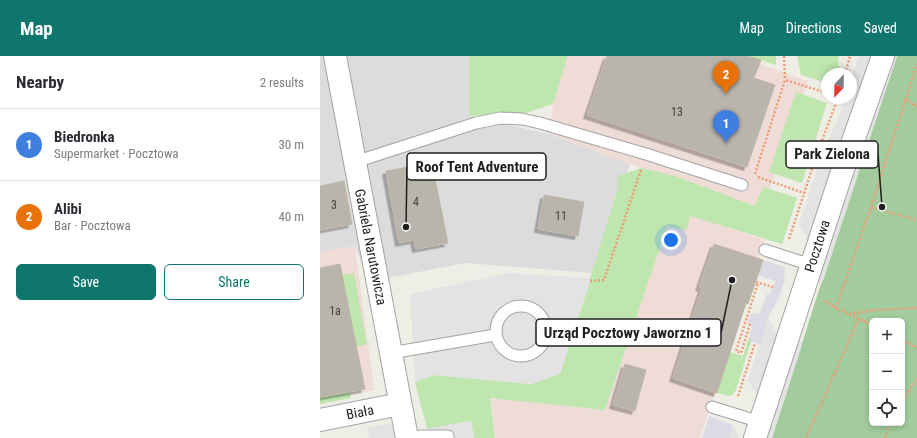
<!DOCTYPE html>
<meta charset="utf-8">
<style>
body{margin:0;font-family:"Roboto Condensed",sans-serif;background:#f7f7f7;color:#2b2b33}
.controls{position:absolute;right:12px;bottom:12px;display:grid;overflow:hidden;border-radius:6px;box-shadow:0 2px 6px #0003}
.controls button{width:36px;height:36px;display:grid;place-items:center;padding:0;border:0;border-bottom:1px solid #e1e1e2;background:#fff;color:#2b2b33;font:20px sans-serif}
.compass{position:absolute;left:501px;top:12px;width:36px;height:36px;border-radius:50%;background:#fff;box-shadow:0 2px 6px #0003;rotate:202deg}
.you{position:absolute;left:351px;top:184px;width:14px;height:14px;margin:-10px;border:3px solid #fff;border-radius:50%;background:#1a73e8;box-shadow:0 0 0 6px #1a73e833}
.badge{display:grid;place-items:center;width:26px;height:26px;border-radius:50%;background:#0f766e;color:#fff;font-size:13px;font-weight:700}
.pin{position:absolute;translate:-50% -33px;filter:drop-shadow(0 1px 2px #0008)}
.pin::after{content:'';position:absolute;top:21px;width:14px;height:12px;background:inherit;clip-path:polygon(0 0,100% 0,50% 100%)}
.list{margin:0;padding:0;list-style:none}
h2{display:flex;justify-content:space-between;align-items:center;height:52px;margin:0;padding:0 16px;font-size:17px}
h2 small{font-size:13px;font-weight:400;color:#7c7c81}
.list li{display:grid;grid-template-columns:26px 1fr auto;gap:12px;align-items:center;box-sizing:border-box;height:72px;padding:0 16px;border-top:1px solid #e1e1e2}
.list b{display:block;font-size:15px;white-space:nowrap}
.list p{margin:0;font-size:13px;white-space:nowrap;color:#7c7c81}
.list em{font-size:13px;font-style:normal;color:#7c7c81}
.actions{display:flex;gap:8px;padding:12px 16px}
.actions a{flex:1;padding:9px 0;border:1px solid #0f766e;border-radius:6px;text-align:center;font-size:14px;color:#0f766e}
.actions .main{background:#0f766e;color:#fff}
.icon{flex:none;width:22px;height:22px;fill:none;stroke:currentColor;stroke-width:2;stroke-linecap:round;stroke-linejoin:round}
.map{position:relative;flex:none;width:597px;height:382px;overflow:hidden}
header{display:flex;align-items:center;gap:24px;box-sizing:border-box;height:56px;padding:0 20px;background:#0f766e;color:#fff}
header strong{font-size:19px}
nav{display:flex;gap:22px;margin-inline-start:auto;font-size:14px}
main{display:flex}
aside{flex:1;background:#fff}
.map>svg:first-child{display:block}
.residential{fill:#dddcdc}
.commercial{fill:#efdcd7}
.grass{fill:#bfe6af}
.forest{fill:#a2cc9e;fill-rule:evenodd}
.parking{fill:#e3e3e3}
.plaza{fill:#dcdae5}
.building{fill:#b9b4ac;stroke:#c0b8a9;filter:url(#shadow)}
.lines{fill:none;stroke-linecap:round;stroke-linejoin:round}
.lane-casing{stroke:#a3a3a3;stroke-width:13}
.street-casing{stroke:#a3a3a3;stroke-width:24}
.path{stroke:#f19b75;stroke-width:2.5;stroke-dasharray:2 2;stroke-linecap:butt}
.lane{stroke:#fff;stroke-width:11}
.street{stroke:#fff;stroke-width:22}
.labels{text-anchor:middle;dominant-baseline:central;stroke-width:3;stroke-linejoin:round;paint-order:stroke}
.number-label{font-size:12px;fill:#464442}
.street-label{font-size:14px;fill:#1f1f1f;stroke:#fff}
.leader{fill:none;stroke:#1f1f1f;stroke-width:1.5}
.callout-dot{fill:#1f1f1f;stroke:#fff;stroke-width:1.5}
.callout{fill:#fff;stroke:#1f1f1f;stroke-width:1.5}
.callout-label{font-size:15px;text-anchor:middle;font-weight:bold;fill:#1f1f1f}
</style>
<header>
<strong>Map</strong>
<nav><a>Map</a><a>Directions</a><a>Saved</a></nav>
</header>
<main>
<aside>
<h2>Nearby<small>2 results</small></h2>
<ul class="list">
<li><span class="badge" style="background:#3f7fe0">1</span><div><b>Biedronka</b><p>Supermarket · Pocztowa</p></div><em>30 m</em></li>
<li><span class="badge" style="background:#e8710a">2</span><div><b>Alibi</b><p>Bar · Pocztowa</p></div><em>40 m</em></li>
</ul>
<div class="actions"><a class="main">Save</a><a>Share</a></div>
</aside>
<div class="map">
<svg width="597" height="382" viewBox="0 0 597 382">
<defs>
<filter id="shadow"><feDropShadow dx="-3.5" dy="3.5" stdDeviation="0" flood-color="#0004"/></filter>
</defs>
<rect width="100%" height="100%" fill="#efeee6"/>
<path class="residential" d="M0 0H149L150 60 229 78 310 108 272 217 146 207 78 220 48 224 35 190 0 196Z"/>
<path class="commercial" d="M248 0H418L488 25 441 157 229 78 233 48Z
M370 159 445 184 380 382H175L170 342 285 354 347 171Z
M35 190 54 334 0 345V196Z"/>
<path class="grass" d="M149 0H248L233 48 206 57 149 60Z
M428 0H456V9Z
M477 0H519L518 9 520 11 519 18H507V27L481 19Z
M476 36 507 47 482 127 449 116Z
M321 112 355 120 435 150 443 131 477 142 462 188 370 160 367 174 347 171 285 354 170 342 175 382H154L151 365 107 373 95 326 114 319 211 328 240 318 270 225V222L298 132V120Z
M34 217 47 288 36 291 22 219Z
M429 281 431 283V286L416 334 411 340H408L397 337 410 296 423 300Z
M30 335 31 342 0 348V341Z"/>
<path class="forest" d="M577 0H597V382H452L497 240ZM552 265H582V367H552Z"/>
<path class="parking" d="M539 0H554L490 189 479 168 505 89 517 65 525 42H531V23Z
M570 0H577L503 225 492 231Z
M189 217 270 222V225L240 318 211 328 114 319 95 326 90 238Z
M448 262 460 284 440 345 428 324Z
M476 278 482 289 452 382H443Z
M151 365 154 382H108L107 373Z
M74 367 77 382H49L47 372Z
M413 370 420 382H409Z"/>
<path class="plaza" d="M443 204 465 211 464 226 459 242 449 259 440 288 431 286V283L429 281 432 269 428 268 431 257 438 258 441 254 447 238 450 239 455 225 438 219Z
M389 360 413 369 409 382H382Z"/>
<path class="building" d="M287 0H427L441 4 434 22 455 29 427 111 267 59Z
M112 107 128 187 96 193 94 184 79 187 66 115Z
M24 125 32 168 0 174V130Z
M224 139 264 146 258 180 218 173Z
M394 188 443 204 428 248 426 247 397 337 353 322 382 232 379 231Z
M20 208 45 333 0 341V212Z
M305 308 326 314 315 355 293 349Z"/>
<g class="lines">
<defs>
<path id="lane" d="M35 106 156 67 180 62 202 63 220 67 326 98 422 129
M445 194 491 209
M176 275a25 25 0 1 1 50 0a25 25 0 1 1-50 0Z
M71 297 175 279
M392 351 440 366
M89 382 101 380H128V382"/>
<path id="street" d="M15 0 87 382
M0 364 80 348
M435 382 521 119 563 0"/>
</defs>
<use href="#lane" class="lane-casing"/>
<use href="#street" class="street-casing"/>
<path class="path" d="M464 0 465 24
M525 18 530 0
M586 43 597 51
M435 118 465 24 507 37
M438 121 484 137
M551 151 597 164
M469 183 498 95 518 42
M270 225 284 224 321 114
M436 226 453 231
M505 245 516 252 552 269
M516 252 551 151 597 8
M529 258 554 254 597 252
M430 268 421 297 416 295 438 227
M582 284 597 292
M418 340 435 287
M582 346 597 322
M486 382 539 262
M565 382 570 367"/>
<use href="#lane" class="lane"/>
<use href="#street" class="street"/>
</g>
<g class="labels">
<g class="number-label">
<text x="357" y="56">13</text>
<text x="96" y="146">4</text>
<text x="14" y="149">3</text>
<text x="241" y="160">11</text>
<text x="15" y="255">1a</text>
</g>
<g class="street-label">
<text transform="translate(497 190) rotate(-72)">Pocztowa</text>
<text transform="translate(51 191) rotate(79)">Gabriela Narutowicza</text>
<text transform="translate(40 356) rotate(-11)">Biała</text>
</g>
</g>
<path class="leader" d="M562 151L558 98M86 171L87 111M412 224L401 277"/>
<g class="callout-dot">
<circle cx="562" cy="151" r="4"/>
<circle cx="86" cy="171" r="4"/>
<circle cx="412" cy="224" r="4"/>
</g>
<g class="callout">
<rect x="466" y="85" width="92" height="27" rx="4"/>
<rect x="87" y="97" width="139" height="27" rx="4"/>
<rect x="216" y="263" width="185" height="27" rx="4"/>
</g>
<g class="callout-label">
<text x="512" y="103">Park Zielona</text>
<text x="157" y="116">Roof Tent Adventure</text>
<text x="308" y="282">Urząd Pocztowy Jaworzno 1</text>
</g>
</svg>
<div class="controls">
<button>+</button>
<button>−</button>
<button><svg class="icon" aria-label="locate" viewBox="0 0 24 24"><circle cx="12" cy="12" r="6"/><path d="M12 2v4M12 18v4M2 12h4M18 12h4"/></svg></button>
</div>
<svg class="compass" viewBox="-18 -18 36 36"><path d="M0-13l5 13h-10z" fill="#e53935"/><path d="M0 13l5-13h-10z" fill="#7c7c81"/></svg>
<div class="you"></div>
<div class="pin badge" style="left:406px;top:87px;background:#3f7fe0">1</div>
<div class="pin badge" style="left:406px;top:38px;background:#e8710a">2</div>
</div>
</main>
